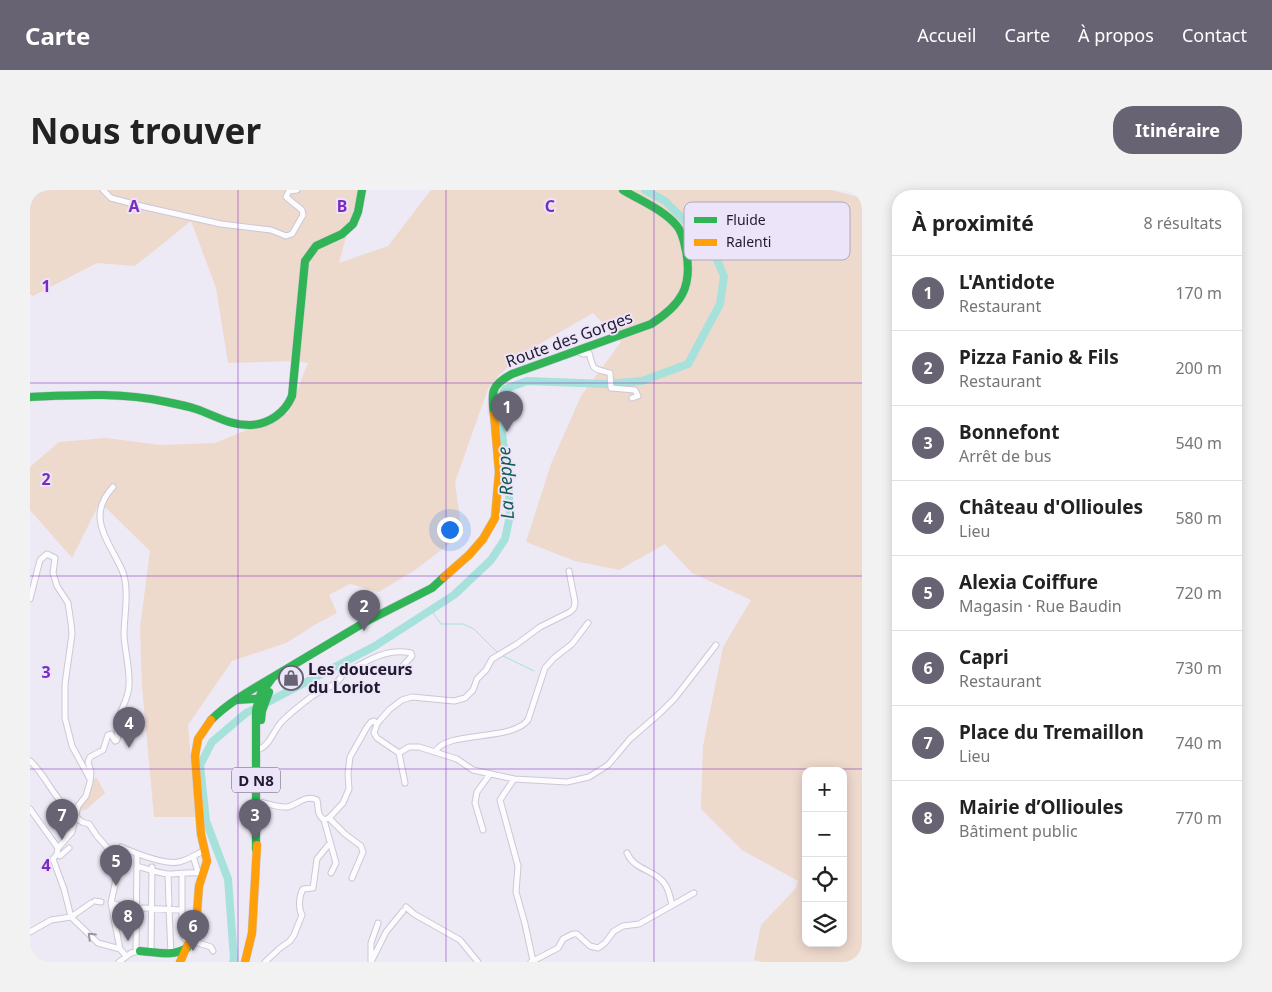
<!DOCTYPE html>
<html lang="fr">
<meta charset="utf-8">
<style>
body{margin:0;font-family:"Noto Sans",sans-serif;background:#f2f2f2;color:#222}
.controls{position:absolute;right:15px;bottom:15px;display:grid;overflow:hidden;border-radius:10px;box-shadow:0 2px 12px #0003}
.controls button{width:45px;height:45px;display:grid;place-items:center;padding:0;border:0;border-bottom:1px solid #e0e0e0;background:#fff;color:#222;font:25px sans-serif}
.you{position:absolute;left:419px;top:339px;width:18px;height:18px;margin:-12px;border:4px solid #fff;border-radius:50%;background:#1a73e8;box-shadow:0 0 0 8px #1a73e833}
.badge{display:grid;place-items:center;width:32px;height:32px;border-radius:50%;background:#686373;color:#fff;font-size:16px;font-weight:700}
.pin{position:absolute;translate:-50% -41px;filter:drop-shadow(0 1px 2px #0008)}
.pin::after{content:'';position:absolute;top:26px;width:18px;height:15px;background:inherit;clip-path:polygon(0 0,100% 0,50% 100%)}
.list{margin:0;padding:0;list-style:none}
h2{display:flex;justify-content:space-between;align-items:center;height:65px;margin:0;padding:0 20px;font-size:21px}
h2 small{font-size:16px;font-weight:400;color:#767676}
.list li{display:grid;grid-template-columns:32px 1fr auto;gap:15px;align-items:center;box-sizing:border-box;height:75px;padding:0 20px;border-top:1px solid #e0e0e0}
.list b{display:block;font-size:19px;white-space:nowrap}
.list p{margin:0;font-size:16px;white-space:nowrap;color:#767676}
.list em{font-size:16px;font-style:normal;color:#767676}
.icon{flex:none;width:28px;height:28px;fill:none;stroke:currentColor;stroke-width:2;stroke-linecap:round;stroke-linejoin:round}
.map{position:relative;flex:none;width:832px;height:772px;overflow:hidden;border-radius:20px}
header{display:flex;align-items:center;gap:30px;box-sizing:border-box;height:70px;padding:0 25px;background:#686373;color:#fff}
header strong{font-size:24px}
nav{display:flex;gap:28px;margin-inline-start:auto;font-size:18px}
.intro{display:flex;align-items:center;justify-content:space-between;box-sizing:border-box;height:120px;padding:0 30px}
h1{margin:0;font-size:35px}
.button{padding:12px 22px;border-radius:20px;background:#686373;color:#fff;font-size:18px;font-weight:700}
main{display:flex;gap:30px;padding:0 30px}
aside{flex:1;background:#fff;border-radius:20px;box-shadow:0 2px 12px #0003}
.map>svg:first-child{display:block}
.green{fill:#eed9cd;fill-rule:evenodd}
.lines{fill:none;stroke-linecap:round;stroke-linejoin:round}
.stream{stroke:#a6e2db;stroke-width:1}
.river{stroke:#a6e2db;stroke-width:8}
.street-casing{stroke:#ccc7d6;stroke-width:7}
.fast-casing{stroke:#ccc7d6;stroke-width:9}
.slow-casing{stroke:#ccc7d6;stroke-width:9}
.street{stroke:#fcfcfe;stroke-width:5}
.fast{stroke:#30b455;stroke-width:8}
.slow{stroke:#ff9f0a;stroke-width:8}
.oneway{stroke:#9996a0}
.grid{fill:none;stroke:#7b2cbf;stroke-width:1;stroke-opacity:0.55}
.labels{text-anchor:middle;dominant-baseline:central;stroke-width:4;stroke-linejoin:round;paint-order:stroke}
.shield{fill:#ece5fa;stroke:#5e576a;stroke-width:1}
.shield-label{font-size:15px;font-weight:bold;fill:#211a2d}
.street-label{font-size:16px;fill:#211a2d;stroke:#ece5fa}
.poi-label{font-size:16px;font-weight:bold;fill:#211a2d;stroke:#ece5fa;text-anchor:start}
.water-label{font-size:18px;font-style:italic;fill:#135c52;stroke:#ece5fa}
.key{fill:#ece5fa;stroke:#afa8bc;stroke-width:1}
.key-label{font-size:14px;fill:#211a2d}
.grid-label{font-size:16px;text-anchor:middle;font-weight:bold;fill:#7b2cbf;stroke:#ece5fa;stroke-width:4;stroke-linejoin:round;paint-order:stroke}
</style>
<header>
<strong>Carte</strong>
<nav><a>Accueil</a><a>Carte</a><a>À propos</a><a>Contact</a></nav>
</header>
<div class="intro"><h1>Nous trouver</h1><a class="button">Itinéraire</a></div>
<main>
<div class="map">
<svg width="832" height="772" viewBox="0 0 832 772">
<rect width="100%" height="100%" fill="#edeaf5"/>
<path class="green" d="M0 0H329L309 73 358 56 401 0H802L832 8V772H733L724 770 731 735 766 698 768 691 712 660 671 619 673 556 693 457 721 410 662 383 635 354 589 380 545 371 496 352 521 274 551 206 591 152 563 123 494 163 470 184 458 199 425 292 432 344 385 380 349 402 320 394 299 405 307 423 288 433 256 453 202 471 158 535 166 627H124L112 496 110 438 120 361 70 312 42 368 0 320V277L29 252 76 248 131 255 185 253 258 223 278 173 264 171 198 173 186 98 161 31 105 76 67 73 3 106 0 104ZM776 581H813V753H776Z
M67 588 75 603 57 619 52 621 50 616 60 601 62 590Z"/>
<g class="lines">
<path class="stream" d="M401 420 411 434H433L444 439 468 463
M471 465 504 481"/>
<path class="river" d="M238 512 345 456 424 405 461 370 475 349 480 325 478 288 472 243 471 210 475 199 497 191 576 194 612 191 658 174 690 114 694 86 684 63 665 41 635 11 615 0
M203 772 204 769 198 689 176 631 170 575 182 552 216 523 222 520"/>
<defs>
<path id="street" d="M73 0 81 8 115 17 191 34 241 40 256 46 262 44 273 25 272 20 256 7 259 1 267 0
M547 161 553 164 559 163C564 181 562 178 580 183L581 198 605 200 608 206 602 208
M539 381 545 412 544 418 540 422 510 437 487 454 462 469 456 480 447 489 443 500 435 508 424 511 382 507 372 510 360 519 351 529 347 534 344 543 347 548 369 563 379 557H389L427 569 443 580 484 589 537 592 559 587 578 575 600 549 630 523 645 508 686 455
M0 409 10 370 17 364 25 368 23 383 27 396 38 413 41 433 42 444 35 494V528L42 556 60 589
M230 559C239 555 243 543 249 535 257 525 271 515 281 507 290 500 308 496 312 485 333 473 356 457 381 463L382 466 369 480V483
M405 562C416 540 481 552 498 530L515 478 524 468 542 454 558 433
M369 563 375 593
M0 571C15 584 22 605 37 618L35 645
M484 589 470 610 488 676 486 702 495 734 503 771
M229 612C237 613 248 618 257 617 268 615 275 604 287 610 289 618 286 624 294 630L299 628 313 613 319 599 318 583 320 567 337 537 341 532 344 531 347 534
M0 619 28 658
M46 627 52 632 59 634 67 646 83 664
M299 628 315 644 331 656 333 662 322 688
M294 630 306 673 301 683
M453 640 445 613 447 602 460 584
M91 657C105 663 134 675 149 672 158 670 167 664 175 660
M28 658 42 642 48 616 56 606 60 592 61 582 58 572 60 567 73 560 78 545 81 544 85 551 87 550C89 544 86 540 87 535 89 521 99 509 99 495 100 479 95 462 94 445 94 426 100 398 92 380 79 351 55 327 83 297
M28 658 27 664 23 669 34 699 41 727
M597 663C605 681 624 679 634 693 639 699 640 707 642 715
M27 664 30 666 39 658
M163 666 168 682
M107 676C117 679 127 683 138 684 147 684 166 681 173 684
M138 684 139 714
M152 684V743L155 749 181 757 183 761
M65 711 71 712
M81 713 95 717 107 718
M376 717 384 724 430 750 448 772
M113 718 151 720
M139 718 141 764
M41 727 68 753 90 759 96 766
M0 742 21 730 41 727 61 713
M90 759 81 713 88 680V668L92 657
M106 761 107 665
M121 762 122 677
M341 770V753L348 733
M89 772 101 763 109 761
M235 772 250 758 260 751 264 745 272 725C268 718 269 706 273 699L283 698 287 669 300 653
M341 772 356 742 373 721
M501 772 528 758 533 749 543 744H547L560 756 568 758 575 753 584 741 593 736 609 734 664 703"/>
<path id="fast" d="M0 207C46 205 91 202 137 212 147 214 157 216 166 219 184 225 201 236 221 235 239 234 255 223 262 206L275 71 286 56 312 44 323 34 328 22 332 0
M464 224C461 202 461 195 482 184L621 134C651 115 663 97 656 61 654 53 653 43 647 36 634 20 611 11 593 0
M207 510 235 508
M181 530C199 512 221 500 243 487
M231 530 232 521 239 502
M226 659V520L231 503 243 487 337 431 402 398 414 387
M110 761C126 762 142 767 157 758"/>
<path id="slow" d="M414 387 439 365 453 349 465 328 469 282 464 224
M150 772 166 736 169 696 177 671 171 644 165 566 168 549 181 530
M215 772 222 743 227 655"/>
</defs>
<use href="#street" class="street-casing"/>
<use href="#fast" class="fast-casing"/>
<use href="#slow" class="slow-casing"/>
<use href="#street" class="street"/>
<use href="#fast" class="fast"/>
<use href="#slow" class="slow"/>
</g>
<defs><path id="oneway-chevron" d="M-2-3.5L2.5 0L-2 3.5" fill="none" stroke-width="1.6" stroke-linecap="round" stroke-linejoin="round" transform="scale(1.25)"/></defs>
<use class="oneway" href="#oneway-chevron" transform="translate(61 746) rotate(-136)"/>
<path class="grid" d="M208 0V772M416 0V772M624 0V772M0 193H832M0 386H832M0 579H832"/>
<defs>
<symbol id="shop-ring" viewBox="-11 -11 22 22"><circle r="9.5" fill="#ece5fa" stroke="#686373" stroke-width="1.5"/><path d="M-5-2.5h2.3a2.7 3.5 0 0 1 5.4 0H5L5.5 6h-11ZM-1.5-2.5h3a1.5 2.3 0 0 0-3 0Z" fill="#686373"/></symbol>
</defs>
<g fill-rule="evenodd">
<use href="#shop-ring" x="247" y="474" width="28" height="28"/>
</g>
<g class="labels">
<rect class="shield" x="202" y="577.5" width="48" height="25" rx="4"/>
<g class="shield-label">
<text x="226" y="590">D N8</text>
</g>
<g class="street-label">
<text transform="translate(539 149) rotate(-20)">Route des Gorges</text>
</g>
<g class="poi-label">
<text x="278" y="479">Les douceurs<tspan x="278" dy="18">du Loriot</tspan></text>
</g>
<g class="water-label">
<text transform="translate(475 293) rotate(-93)">La Reppe</text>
</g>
</g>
<rect x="654" y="12" width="166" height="58" rx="8" class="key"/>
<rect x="664" y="27" width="23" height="6" fill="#30b455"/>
<rect x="664" y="49" width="23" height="7" fill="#ff9f0a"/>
<g class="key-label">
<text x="696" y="35">Fluide</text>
<text x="696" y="57">Ralenti</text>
</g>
<g class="grid-label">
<text x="104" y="22">A</text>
<text x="312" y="22">B</text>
<text x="520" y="22">C</text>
<text x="16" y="102">1</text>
<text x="16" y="295">2</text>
<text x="16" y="488">3</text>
<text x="16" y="681">4</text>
</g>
</svg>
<div class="controls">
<button>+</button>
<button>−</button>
<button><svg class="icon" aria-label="locate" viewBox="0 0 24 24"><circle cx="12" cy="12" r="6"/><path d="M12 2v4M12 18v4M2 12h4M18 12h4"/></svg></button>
<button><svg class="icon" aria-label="layers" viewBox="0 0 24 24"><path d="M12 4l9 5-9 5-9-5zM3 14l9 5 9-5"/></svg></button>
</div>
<div class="you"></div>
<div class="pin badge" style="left:477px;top:242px">1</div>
<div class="pin badge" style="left:334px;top:441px">2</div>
<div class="pin badge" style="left:225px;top:650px">3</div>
<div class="pin badge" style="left:99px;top:558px">4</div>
<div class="pin badge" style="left:86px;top:696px">5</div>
<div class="pin badge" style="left:163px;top:761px">6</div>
<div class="pin badge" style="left:32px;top:650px">7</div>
<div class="pin badge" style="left:98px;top:751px">8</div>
</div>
<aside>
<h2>À proximité<small>8 résultats</small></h2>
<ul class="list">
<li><span class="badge">1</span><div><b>L'Antidote</b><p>Restaurant</p></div><em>170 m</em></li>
<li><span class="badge">2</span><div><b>Pizza Fanio &amp; Fils</b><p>Restaurant</p></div><em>200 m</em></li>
<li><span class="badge">3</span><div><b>Bonnefont</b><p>Arrêt de bus</p></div><em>540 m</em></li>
<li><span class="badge">4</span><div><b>Château d'Ollioules</b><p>Lieu</p></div><em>580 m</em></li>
<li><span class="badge">5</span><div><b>Alexia Coiffure</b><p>Magasin · Rue Baudin</p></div><em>720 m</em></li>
<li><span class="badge">6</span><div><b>Capri</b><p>Restaurant</p></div><em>730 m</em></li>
<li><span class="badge">7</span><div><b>Place du Tremaillon</b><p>Lieu</p></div><em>740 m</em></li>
<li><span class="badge">8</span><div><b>Mairie d’Ollioules</b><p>Bâtiment public</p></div><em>770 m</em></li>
</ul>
</aside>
</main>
